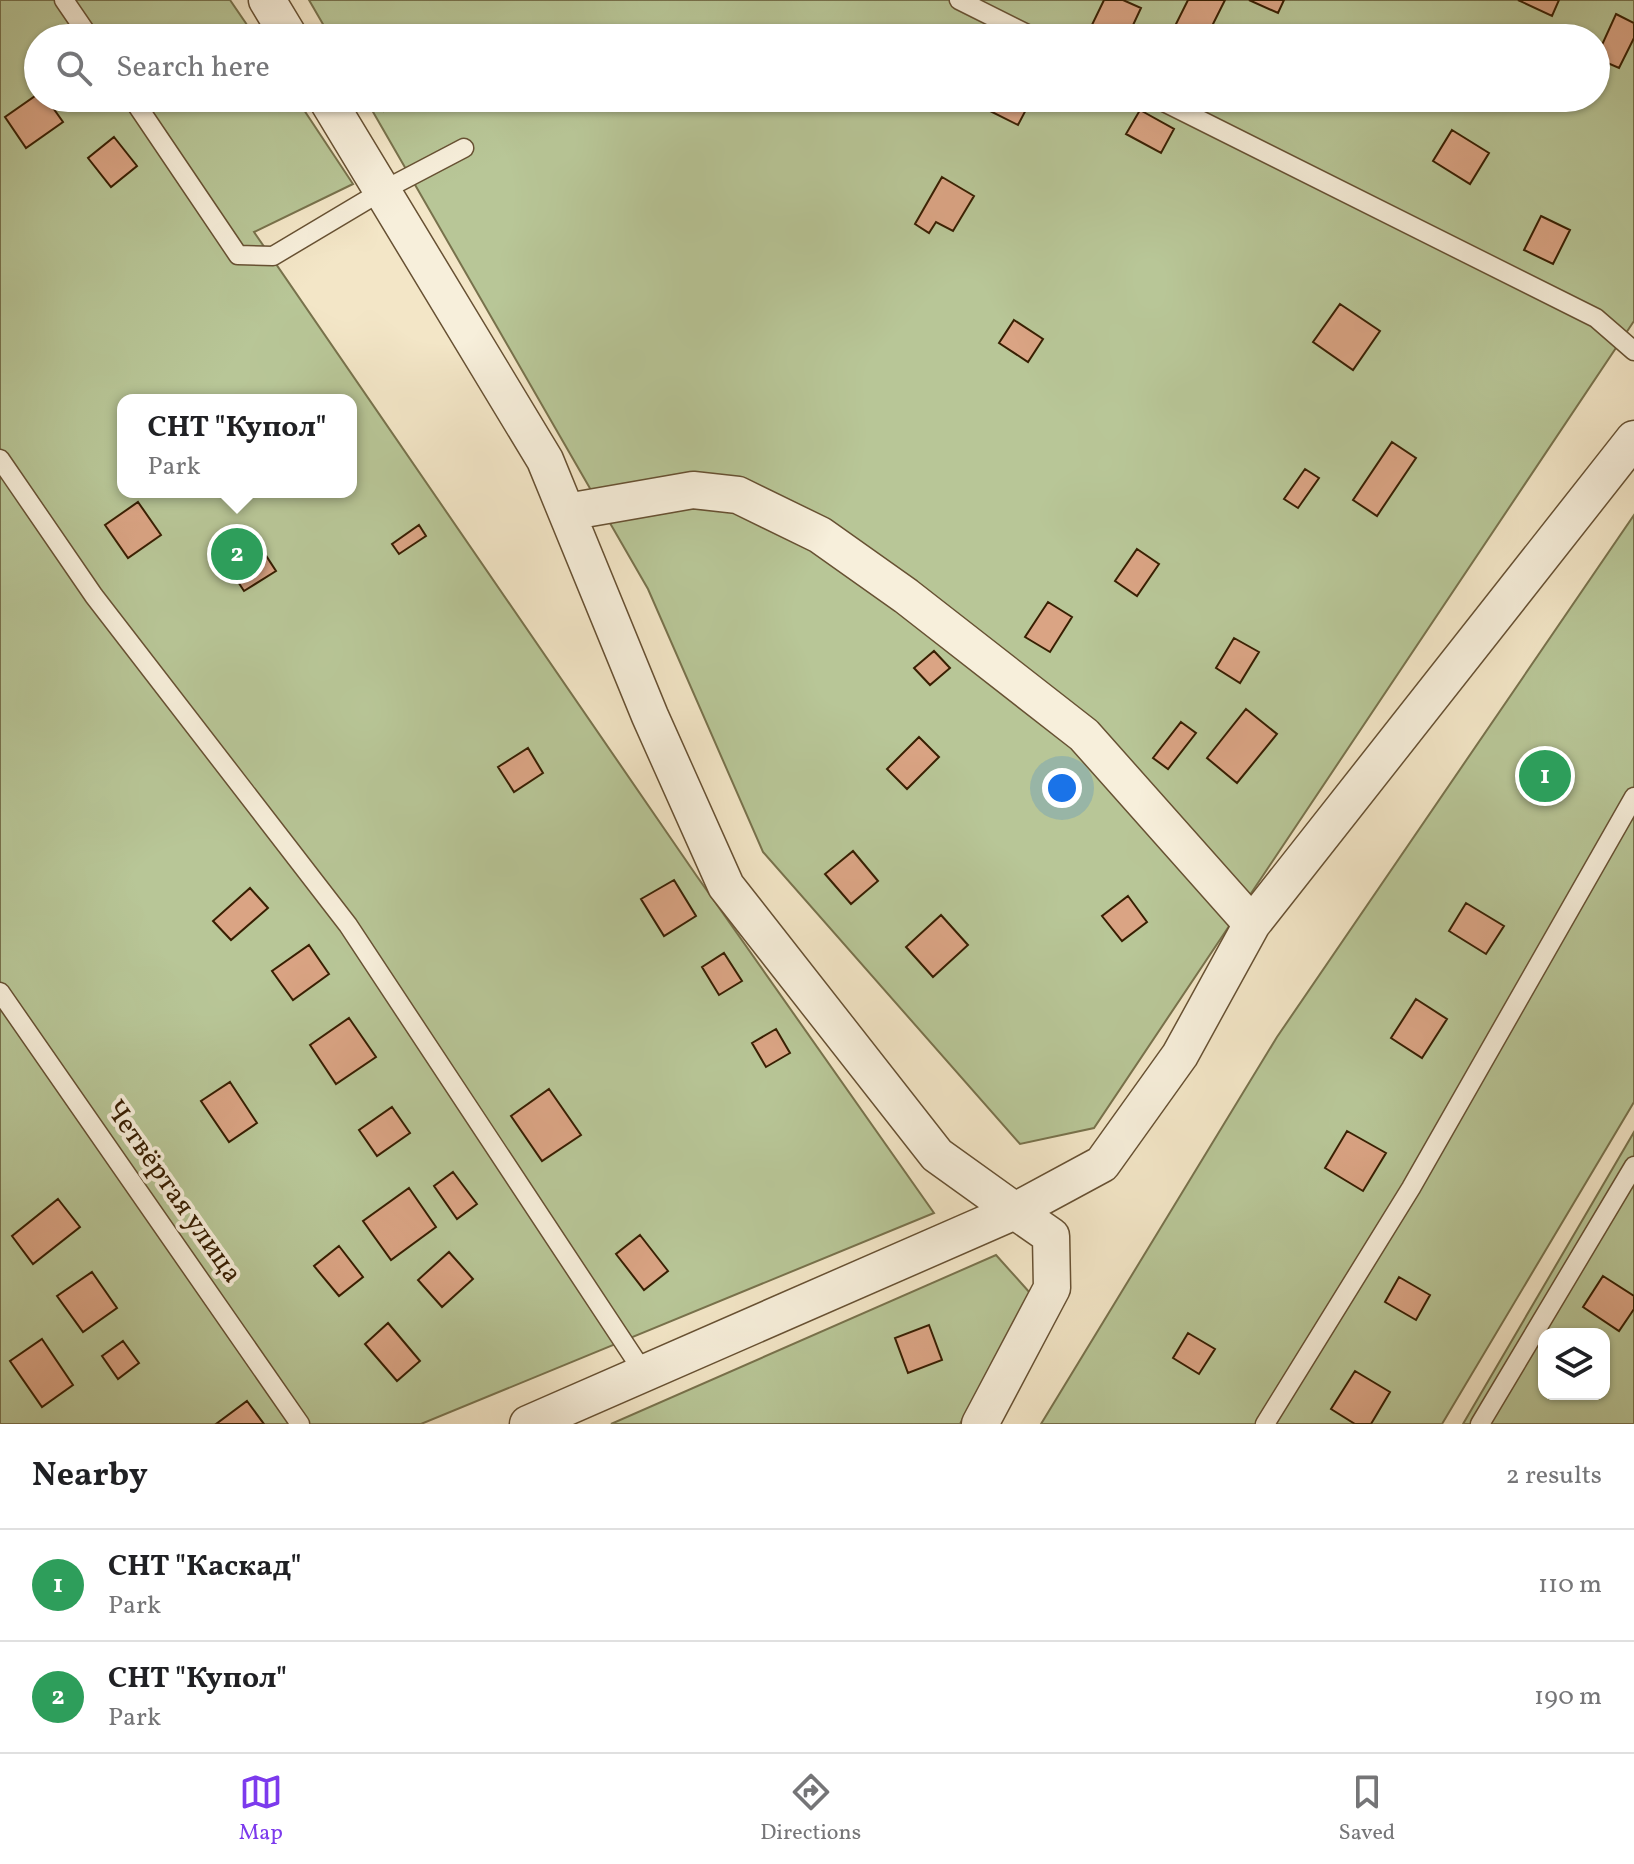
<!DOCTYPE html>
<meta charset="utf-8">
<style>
body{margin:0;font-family:Vollkorn,serif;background:#f2f2f2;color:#202124}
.controls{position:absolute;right:24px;bottom:24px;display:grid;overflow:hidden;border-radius:16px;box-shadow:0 2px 6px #0004}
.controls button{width:72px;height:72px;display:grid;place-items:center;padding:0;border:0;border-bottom:2px solid #e0e0e0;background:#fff;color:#202124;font:40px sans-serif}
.you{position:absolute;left:1062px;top:788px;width:28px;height:28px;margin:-20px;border:6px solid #fff;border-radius:50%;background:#1a73e8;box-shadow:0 0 0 12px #1a73e833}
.badge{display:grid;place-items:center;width:52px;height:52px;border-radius:50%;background:#7c3aed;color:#fff;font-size:26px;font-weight:700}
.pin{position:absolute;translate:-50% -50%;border:4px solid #fff;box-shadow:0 2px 8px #0006}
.popup{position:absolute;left:117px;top:394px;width:240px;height:104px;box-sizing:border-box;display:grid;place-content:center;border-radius:16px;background:#fff;filter:drop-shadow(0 2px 6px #0005);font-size:26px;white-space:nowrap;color:#757577}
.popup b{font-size:30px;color:#202124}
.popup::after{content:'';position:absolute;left:50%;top:100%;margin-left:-16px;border:16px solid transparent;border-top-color:#fff}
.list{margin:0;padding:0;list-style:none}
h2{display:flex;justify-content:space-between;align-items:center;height:104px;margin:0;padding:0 32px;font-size:34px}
h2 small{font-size:26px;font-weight:400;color:#757577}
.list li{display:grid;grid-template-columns:52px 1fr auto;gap:24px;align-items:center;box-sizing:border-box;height:112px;padding:0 32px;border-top:2px solid #e0e0e0}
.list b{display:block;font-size:30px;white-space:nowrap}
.list p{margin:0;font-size:26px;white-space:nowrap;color:#757577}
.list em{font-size:26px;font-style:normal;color:#757577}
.icon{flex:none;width:44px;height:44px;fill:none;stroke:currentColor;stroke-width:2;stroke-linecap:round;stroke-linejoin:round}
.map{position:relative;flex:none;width:1634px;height:1424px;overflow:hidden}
.search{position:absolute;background:#fff;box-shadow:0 2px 6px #0004;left:24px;right:24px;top:24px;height:88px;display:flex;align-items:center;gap:20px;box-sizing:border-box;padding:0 28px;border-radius:44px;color:#757577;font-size:30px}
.sheet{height:328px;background:#fff}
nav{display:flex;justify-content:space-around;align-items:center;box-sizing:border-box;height:112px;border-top:2px solid #e0e0e0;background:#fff;font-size:22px;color:#757577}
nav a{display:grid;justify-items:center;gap:4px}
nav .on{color:#7c3aed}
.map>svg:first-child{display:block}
.green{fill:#b8c697;stroke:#78724c;stroke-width:2;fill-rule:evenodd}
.building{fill:#daa484;stroke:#381f02;stroke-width:2}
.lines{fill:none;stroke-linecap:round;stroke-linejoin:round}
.service-casing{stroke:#675133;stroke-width:21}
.minor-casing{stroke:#675133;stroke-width:39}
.service{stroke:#f7efdb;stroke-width:18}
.minor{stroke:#f7efdb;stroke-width:36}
.labels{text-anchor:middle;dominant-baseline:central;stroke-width:8;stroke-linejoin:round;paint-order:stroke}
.street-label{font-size:28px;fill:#381f02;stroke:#f7efdb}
</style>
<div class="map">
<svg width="1634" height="1424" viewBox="0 0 1634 1424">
<rect width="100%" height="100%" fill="#f3e6c7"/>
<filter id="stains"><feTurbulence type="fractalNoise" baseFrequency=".0025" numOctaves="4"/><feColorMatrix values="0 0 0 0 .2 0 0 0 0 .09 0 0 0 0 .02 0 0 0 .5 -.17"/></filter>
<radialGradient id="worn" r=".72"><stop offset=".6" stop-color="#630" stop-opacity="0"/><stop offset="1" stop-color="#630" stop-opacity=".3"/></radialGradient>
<path class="green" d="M0 0H230L256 38H38V98H296L353 184 254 232 696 875 934 1213 421 1424H0ZM123 400H351V492H123Z
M309 0H1634V321L1094 1128 1020 1144 763 852 648 589 365 98H1596V38H331Z
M1634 515V1102L1442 1424H1041L1277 1037Z
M1634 1132V1424H1463ZM1544 1334H1604V1394H1544Z
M996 1255 1030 1293 960 1424H611Z"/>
<path class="building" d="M1104 0H1123L1141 8 1127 38H1104L1089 31Z
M1188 0H1225L1206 38H1185L1172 32Z
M1249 0H1284L1278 13Z
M1518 0H1559L1552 16Z
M1616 14 1634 23V38L1619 68 1596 58Z
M38 94V98H46L63 122 26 148 5 117Z
M377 98H407L384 111Z
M991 98H1018L1029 104 1018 125 986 109Z
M1140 110 1174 129 1161 153 1126 134Z
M1452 130 1489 153 1470 184 1433 161Z
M114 137 137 166 111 187 88 158Z
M942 177 974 196 953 231 936 222 929 233 915 224Z
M1541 216 1570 230 1553 264 1524 250Z
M1340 304 1380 331 1353 370 1313 342Z
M1014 320 1043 339 1028 362 999 343Z
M1392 442 1416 458 1377 516 1353 500Z
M1305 469 1319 478 1298 508 1284 499Z
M138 502 161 535 128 558 105 525Z
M419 525 426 536 399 554 392 544Z
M250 531 276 571 244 591 218 551Z
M1137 549 1159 564 1137 596 1115 581Z
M1048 602 1072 617 1050 652 1025 637Z
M1234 638 1259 652 1240 683 1216 668Z
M934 651 950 668 930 685 914 668Z
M1246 709 1277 734 1237 783 1207 758Z
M1181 722 1196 733 1168 769 1153 758Z
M919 737 939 757 907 789 887 769Z
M528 748 543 773 514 792 498 767Z
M853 851 878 881 851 904 825 874Z
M674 880 696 916 664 936 641 899Z
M250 888 268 908 231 940 213 921Z
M1128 896 1147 922 1122 941 1102 916Z
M1466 903 1504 926 1486 954 1449 931Z
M941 915 968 945 933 977 906 947Z
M309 945 329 974 293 1000 272 971Z
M724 953 742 981 719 995 702 967Z
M1416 999 1447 1019 1422 1058 1391 1038Z
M349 1018 376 1057 336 1084 310 1045Z
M776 1029 790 1053 766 1067 752 1043Z
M230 1082 257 1123 229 1142 201 1101Z
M549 1089 581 1135 542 1161 511 1116Z
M392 1107 410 1133 377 1156 359 1130Z
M1347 1131 1386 1153 1363 1191 1325 1168Z
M453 1172 477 1204 457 1219 434 1186Z
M409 1188 436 1227 391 1260 363 1221Z
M58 1199 80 1227 33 1264 12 1236Z
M640 1235 668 1271 644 1290 616 1254Z
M339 1246 363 1277 339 1296 314 1266Z
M449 1252 473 1279 442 1307 418 1280Z
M92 1272 117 1308 83 1332 57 1296Z
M1603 1276 1634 1296V1309L1619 1331 1583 1307Z
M1399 1277 1430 1295 1416 1320 1385 1302Z
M388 1323 420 1361 397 1381 365 1344Z
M929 1325 942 1360 908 1373 895 1338Z
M1188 1333 1215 1349 1199 1374 1173 1358Z
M42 1339 73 1385 42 1407 10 1361Z
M123 1341 139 1363 118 1379 102 1356Z
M1355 1371 1390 1392 1371 1424H1355L1331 1409Z
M247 1401 264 1424H216Z"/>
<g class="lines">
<defs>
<path id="service" d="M64 0 90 38
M959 0 1035 38
M132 98 238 255 273 256 382 191 464 148
M1156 98 1596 318 1634 351
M0 459 94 596 348 925 644 1373
M0 992 300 1424
M1265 1424 1411 1188 1634 797
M1480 1424 1634 1166"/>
<path id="minor" d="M267 0 290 38
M326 98 545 460 650 716 726 886 937 1155 1015 1211
M567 512 693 490 738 495 820 535 906 596 1084 735 1252 924
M528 1424 1015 1211
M980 1424 1052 1288 1051 1236 1015 1211 1102 1164 1180 1055 1252 924 1634 439"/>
</defs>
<use href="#service" class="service-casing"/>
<use href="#minor" class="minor-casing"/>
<use href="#service" class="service"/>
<use href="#minor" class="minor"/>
</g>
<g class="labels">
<g class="street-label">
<text transform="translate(173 1192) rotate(55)">Четвёртая улица</text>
</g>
</g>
<rect width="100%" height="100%" filter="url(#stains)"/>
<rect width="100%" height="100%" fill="url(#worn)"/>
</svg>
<div class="controls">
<button><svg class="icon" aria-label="layers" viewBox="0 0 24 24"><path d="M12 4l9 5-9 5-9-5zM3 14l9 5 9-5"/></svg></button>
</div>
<div class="you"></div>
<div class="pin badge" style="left:1545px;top:776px;background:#2e9e5b">1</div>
<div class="pin badge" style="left:237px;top:554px;background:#2e9e5b">2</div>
<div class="popup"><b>СНТ &quot;Купол&quot;</b>Park</div>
<div class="search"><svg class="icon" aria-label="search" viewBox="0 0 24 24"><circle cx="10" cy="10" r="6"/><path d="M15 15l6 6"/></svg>Search here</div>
</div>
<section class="sheet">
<h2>Nearby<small>2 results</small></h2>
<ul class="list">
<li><span class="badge" style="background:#2e9e5b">1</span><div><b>СНТ &quot;Каскад&quot;</b><p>Park</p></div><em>110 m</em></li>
<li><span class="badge" style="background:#2e9e5b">2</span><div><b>СНТ &quot;Купол&quot;</b><p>Park</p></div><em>190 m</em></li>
</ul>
</section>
<nav>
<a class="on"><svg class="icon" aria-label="map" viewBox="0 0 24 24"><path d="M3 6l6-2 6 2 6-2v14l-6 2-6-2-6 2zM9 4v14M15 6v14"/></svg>Map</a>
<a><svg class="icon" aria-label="directions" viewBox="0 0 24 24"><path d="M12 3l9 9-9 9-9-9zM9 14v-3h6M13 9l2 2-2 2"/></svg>Directions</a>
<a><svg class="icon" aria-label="saved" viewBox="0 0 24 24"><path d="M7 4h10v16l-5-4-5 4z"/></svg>Saved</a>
</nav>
